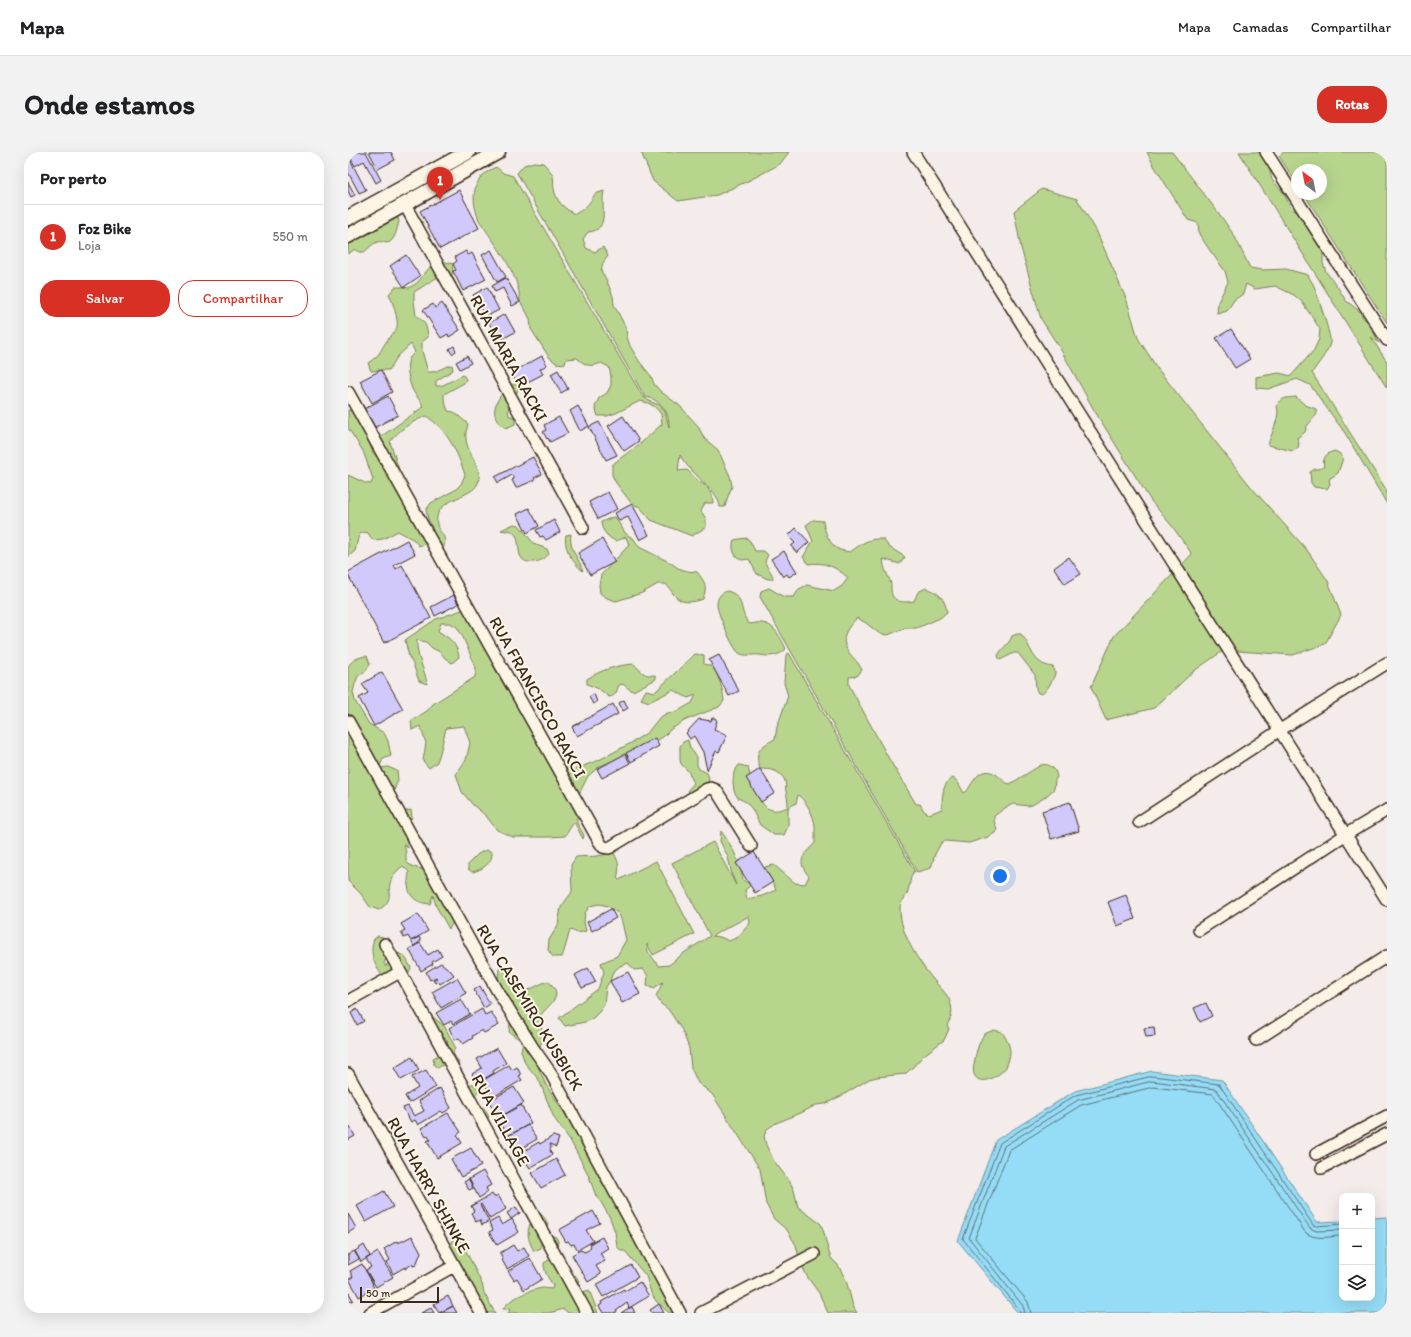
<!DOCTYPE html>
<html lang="pt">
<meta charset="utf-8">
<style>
body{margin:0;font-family:Itim,sans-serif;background:#f2f2f2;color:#202124}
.controls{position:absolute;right:12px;bottom:12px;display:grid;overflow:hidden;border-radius:8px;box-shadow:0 4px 16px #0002}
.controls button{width:36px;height:36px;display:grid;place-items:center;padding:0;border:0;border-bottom:1px solid #e0e0e0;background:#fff;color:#202124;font:20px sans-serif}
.compass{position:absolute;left:943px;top:12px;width:36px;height:36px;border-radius:50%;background:#fff;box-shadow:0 4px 16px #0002;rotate:328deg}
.scale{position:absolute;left:12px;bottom:10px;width:79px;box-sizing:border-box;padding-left:4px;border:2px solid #3b2a1e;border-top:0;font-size:11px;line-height:14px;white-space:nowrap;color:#3b2a1e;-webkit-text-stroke:3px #fcf5e5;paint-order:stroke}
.you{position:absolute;left:652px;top:724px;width:14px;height:14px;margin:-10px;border:3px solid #fff;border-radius:50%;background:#1a73e8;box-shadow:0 0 0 6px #1a73e833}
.badge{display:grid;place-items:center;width:26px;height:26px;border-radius:50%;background:#d93025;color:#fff;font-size:13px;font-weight:700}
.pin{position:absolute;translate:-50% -33px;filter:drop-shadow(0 1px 2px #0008)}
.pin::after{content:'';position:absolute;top:21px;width:14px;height:12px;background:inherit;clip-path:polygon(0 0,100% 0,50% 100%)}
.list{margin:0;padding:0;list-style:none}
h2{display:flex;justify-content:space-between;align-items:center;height:52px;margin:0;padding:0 16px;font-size:17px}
h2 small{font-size:13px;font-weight:400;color:#757577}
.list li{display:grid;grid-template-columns:26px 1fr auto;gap:12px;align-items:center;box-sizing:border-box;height:64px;padding:0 16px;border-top:1px solid #e0e0e0}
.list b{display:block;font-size:15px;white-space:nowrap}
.list p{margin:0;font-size:13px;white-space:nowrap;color:#757577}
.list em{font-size:13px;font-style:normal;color:#757577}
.actions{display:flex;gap:8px;padding:12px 16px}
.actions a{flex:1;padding:9px 0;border:1px solid #d93025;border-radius:16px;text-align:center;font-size:14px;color:#d93025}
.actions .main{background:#d93025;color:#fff}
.icon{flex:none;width:22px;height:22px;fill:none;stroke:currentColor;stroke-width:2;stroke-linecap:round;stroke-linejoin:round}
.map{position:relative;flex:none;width:1039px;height:1161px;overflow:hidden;border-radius:16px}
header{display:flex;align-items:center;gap:24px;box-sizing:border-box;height:56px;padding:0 20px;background:#fff;border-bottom:1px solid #e0e0e0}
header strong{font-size:19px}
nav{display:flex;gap:22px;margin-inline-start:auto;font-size:14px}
.intro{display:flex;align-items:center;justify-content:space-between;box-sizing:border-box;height:96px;padding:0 24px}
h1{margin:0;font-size:28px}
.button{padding:10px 18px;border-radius:16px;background:#d93025;color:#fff;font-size:14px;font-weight:700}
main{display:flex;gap:24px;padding:0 24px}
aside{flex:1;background:#fff;border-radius:16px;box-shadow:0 4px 16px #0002}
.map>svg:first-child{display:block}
.green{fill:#b8d58e;stroke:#7a8056;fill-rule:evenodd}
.water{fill:#95dcf7;stroke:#7195a0}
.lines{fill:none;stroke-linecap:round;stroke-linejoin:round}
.shore{stroke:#5f7175;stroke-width:1}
.building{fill:#d1c9fc;stroke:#3b2a1e}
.minor-casing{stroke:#3b2a1e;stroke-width:14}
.major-casing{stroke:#3b2a1e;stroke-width:17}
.minor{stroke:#fcf5e5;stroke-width:11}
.major{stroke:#fcf5e5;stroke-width:14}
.labels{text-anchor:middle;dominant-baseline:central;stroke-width:4;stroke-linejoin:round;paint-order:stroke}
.street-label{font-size:17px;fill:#3b2a1e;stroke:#fcf5e5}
</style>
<header>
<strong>Mapa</strong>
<nav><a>Mapa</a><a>Camadas</a><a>Compartilhar</a></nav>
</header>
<div class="intro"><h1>Onde estamos</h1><a class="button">Rotas</a></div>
<main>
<aside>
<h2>Por perto<small></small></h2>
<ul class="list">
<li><span class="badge">1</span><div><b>Foz Bike</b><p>Loja</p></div><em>550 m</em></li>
</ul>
<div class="actions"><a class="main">Salvar</a><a>Compartilhar</a></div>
</aside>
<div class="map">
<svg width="1039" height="1161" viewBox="0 0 1039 1161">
<rect width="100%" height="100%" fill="#f3ecea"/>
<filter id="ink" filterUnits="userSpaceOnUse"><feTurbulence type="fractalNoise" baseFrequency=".025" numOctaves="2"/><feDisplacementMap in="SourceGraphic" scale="8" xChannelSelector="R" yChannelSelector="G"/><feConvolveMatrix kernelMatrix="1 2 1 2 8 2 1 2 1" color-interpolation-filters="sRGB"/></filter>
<g filter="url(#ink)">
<path class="green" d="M293 0H441L432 12 402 28 369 43 330 49 305 29Z
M799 0H824L875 67 887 85 902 116 914 118 938 117 960 123C962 128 966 132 967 137 970 145 984 186 982 191 979 202 970 211 964 221L1039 339V352L997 281 962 233 949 227 920 237 908 236V225L931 221 943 224 966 198 971 187 972 177 954 150 946 143 927 134 907 137 898 132 895 142 886 148 879 159 869 162 870 150 880 130 877 119 863 100 851 82 850 71 840 68 805 12Z
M891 0H920L922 20 924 28 935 40 943 56 950 61 971 86 975 94V111L978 120 989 134 998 149 1005 154 1012 160 1016 167 1020 169 1031 191 1023 185 1039 210V236Z
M936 0H1039V171L956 42H973V18H949V32L931 4Z
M186 10 195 11C199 15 203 19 205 24 206 28 205 32 206 37 208 49 216 57 227 62 237 57 242 51 247 42L256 39C252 55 263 78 240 80L235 87 238 96 247 100 255 95 260 104 255 111 253 119 258 127 265 144 266 153 278 176 279 185 282 194 291 209 303 224 306 232 312 239 332 254 350 274 356 286 370 298 382 324 384 334 379 347 377 355H372C371 348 366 338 359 335L364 343 365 351H357L353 359 358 367V375L344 384 303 368 292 355 284 352 268 331 264 323V313L270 308 293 291 314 272 313 262 307 255 300 251 292 249 268 261 259 264H250L247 255 251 246 259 241 263 233V224L261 215 253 211C242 216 237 213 229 206L218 207 217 212 208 211 201 205 183 177 182 167 177 157 172 150C172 122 146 91 131 68 122 46 124 25 148 15L155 21 165 24 295 245 303 250 312 253 317 260 321 275C322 260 312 247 297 245L169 21 176 13ZM332 303C337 314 351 324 358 334 350 330 346 324 339 318L330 319Z
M694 37 729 47 748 78 779 149 790 186 809 216 904 336 959 398 980 429 993 463 977 492 945 503 876 498 846 519 806 556 758 568 743 535 766 484 844 402 824 374 803 349 746 258 713 198 693 167 673 96 666 59Z
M46 63 50 66 51 70C49 76 47 91 38 91 35 90 33 89 29 90 24 92 20 97 16 100H11L7 97 0 102V86Z
M95 109 105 112 104 124 108 132 100 128 96 121 66 140V149L68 164C77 169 79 174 80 185L74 190V199L80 220C89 221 96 214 104 213L105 218 88 229V234H93L115 223 118 227 116 231 96 242V247L100 259 106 260 120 272C119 277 117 282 118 287 119 302 136 316 130 331 125 345 92 346 89 365 87 377 95 380 97 388 97 391 96 395 95 398L85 384 84 375 80 367 78 358 83 351 107 338 113 332 117 323C110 301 99 277 78 264 64 270 51 277 42 290L56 333 79 391 71 394 66 388 50 379 35 387 25 388 19 380 11 382 7 399 0 405V323L17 331 23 332 25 327 15 299 0 276V258C6 259 18 272 19 278 23 292 20 300 34 309L31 286 75 255C73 248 71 248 67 242 62 236 57 215 61 207 62 205 65 202 67 200L63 192 50 204 41 218H33L23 219 20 211C34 202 32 198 40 187 43 184 48 179 49 175 51 169 44 147 41 142L47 135H56L61 136 69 131 86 110Z
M166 232 171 234C170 245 157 250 161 264H164L167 267V272L158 276C136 264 150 241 166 232Z
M948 245 957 253 968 257 969 262 959 274 957 280 949 286 951 291 950 296 945 299 920 293C923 282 933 264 929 254 933 245 939 246 948 245Z
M987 299 992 302 995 306 990 321 981 327 982 332 979 337 966 335 963 331 962 320 967 317H970L976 315C974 306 978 301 987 299Z
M265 365H267L278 382 286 387 291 395 323 411 330 416 339 419 349 420C358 431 359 434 355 447 347 450 336 452 329 446 325 443 322 436 318 432H310L294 441 268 449 259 446 252 441 251 433 253 423 281 393 278 385 268 389C261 387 253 378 253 370Z
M465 368 475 369C476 379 482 394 492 398 495 399 499 399 502 400 514 392 519 386 535 387L541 395 557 405 552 412 535 407C536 419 540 422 543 432 543 432 543 438 543 438 544 451 556 451 566 449L570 440 578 436C591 440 597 447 599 460L592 466 576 473 568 476H557L540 483 532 482 518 471 509 466C497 478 491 488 502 502 507 508 510 510 514 518L509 524 501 525V533L541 607 568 652H572L576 659 581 662 594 657C594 646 594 630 605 626L609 629 616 641 619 639C626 629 632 612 649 623 654 627 656 631 662 632L693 613C701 611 708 616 709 625L707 628 706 637 696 646 684 653 680 654 665 652 657 656 646 664V669L649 677 647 681 640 685 621 691 597 689 593 691 587 702 583 716 569 720 412 445 413 439 421 436 436 445H446L451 437 459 433 486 439 494 434 500 426C489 415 475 409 460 412L455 405 465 389 458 373Z
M166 372 171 373 186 392 199 397 201 402C196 407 192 410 184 410 167 411 173 394 168 383L162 378 158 379 153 378Z
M223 382C220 396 231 406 235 419 225 411 215 396 218 383Z
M398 386 402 389 407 399H416L420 403 417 409C418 416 425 420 425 427H420L409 422 401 407 394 408C386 405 383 396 386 388Z
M379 439C398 444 390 459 401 472 405 472 410 470 414 471 427 472 433 487 438 497 431 504 422 505 412 503 405 502 397 505 391 501 385 497 369 460 369 453 369 446 372 441 379 439Z
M114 458 122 463 145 508V513L154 530 170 554 188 588 203 611 225 618 251 608 283 591 300 580 311 566 319 561 328 560 344 551 348 543 340 546 325 538 301 550 293 547 298 538 307 540 347 502 356 503V512L365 515C371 525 375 537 376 549L371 555 338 568 323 577 316 584 302 594 252 614 240 624 228 648 229 671 236 683 235 687 226 670 217 684 200 685H165L149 678 138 664 125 653 114 640 108 622 118 608 122 591 116 574 98 576 92 601 89 610 81 616 75 609 78 591 72 574 64 578 63 569 79 559 85 552 127 525 128 516 114 483 109 475 102 471H93L90 479C101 486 109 491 111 505L104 511 97 506 92 500 84 496 78 490 69 488C68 506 77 516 79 532L71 529 65 512 61 505 57 488 88 467Z
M669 482H673C685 496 683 512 705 515 706 517 707 519 707 521 707 525 698 540 694 542L690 541 688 537 687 523 670 501H666L652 508 650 504C653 496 661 493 664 484Z
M441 501 567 720H565C561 728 562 737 558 744 555 749 552 750 552 757 552 781 569 807 584 826 589 833 597 839 601 847 605 857 605 864 599 873L601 877 596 888 576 903 564 916 557 922 529 925 521 927 495 943 477 952 468 953 453 961 428 971 419 977 416 984 418 993 426 1009 442 1030 446 1038 450 1055 473 1072 476 1081 480 1098 483 1106 490 1113 498 1128 505 1154 509 1161H480L471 1141 460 1126 452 1110 448 1093 439 1078 426 1067 418 1052 412 1017 364 942 350 931 343 916 341 896 334 878 320 857 313 852 308 844 315 830 306 836 299 833 300 824 295 817 286 818 280 811 272 814 265 820 262 829 258 835 256 853 251 860 245 866 237 870 217 874 211 866 250 837 256 820 253 811 269 804 278 788 274 770 271 762 260 754 251 752 242 754 237 761 236 770 238 779 230 781 222 778 217 796 214 805H205L200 798 201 788 210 773 213 755 224 740 223 713 228 705C235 704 243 705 249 704 255 703 260 702 266 701 271 710 272 717 269 726L271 728 308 709 346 782 305 803 299 792 300 800 311 814 321 813 336 801 362 784 324 711 365 690 388 733 384 723 380 705 372 689 373 679C384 694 392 709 395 728L403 733 397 738 399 747 414 744 428 738C425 730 420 723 417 715L426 713 447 731 457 732 461 724C448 709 455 703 467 691 467 685 467 680 467 674 466 663 458 649 450 643L448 651 440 656V674L436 683H426L412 673 404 657 398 650 390 646 386 639 385 630 386 620 391 613 400 615C402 626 411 653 421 657 428 660 434 657 440 655 440 648 439 644 438 639 437 635 438 632 437 629 433 618 421 617 412 617 406 600 411 595 427 587L429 575 440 544 436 531 438 503ZM401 764 402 771 390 785 381 789 372 785 364 784Z
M19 504 22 512 18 519 10 524 7 532 5 540 7 549 21 572 36 581 40 589 43 604 35 607 31 616 40 615 49 619 50 628 44 644 54 660 63 658 64 666 57 671C60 680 57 686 60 696L56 693 58 701V710L65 715 83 719 106 769 101 777 88 754 85 743 82 752C61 750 58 738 61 720L55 714C51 717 46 721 44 726 37 741 48 746 31 758L22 755 13 742 0 729V515C4 507 11 505 19 504Z
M286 512C293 519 296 525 307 523L308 527 285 539 281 537 275 532 271 533C268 539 269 544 261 545L251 537 239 532V527C253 518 269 513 286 512Z
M340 588 342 596 349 605V613L351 617 359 621 361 626 360 634 341 642 340 638 346 631 340 619 333 612 332 608V594L335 590Z
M138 698 144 700C145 711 134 718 124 720L120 717V712L130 702Z
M30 784 35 785C40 793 41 803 36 811L38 815 41 808 48 801C57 802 59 808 63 816L59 824 47 815 44 817V821L35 824C26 814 21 800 26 787Z
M151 817H160L168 834 174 840C184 838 190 832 200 829 217 844 203 850 192 864L194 881V890L190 898 191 917 198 933 238 994 254 1030 273 1061 288 1092 328 1161H321L308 1149 303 1141 298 1124 277 1099H273L269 1094 267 1080 262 1066 253 1050 248 1044 240 1022 222 988 206 966 191 928 177 911 173 899 175 890 161 880 162 871 168 865 151 835 150 827Z
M84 864 97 875 107 895 105 901 111 911 106 916 97 912 89 916 86 913 85 906 97 900 100 894 99 888 92 882 82 865Z
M646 878 654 880C658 886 662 893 662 900 662 904 660 911 658 915 653 923 633 935 627 924 624 919 626 913 627 908 628 899 631 891 636 882Z
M122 932H127L131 938 127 943C129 953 138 954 141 965L137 969 118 934Z
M190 1060C195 1063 198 1067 200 1073L197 1076 201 1083 208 1085 210 1089V1091L203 1094 193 1090V1096L186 1099C181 1090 178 1082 182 1072L188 1077Z
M112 1083 116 1090 118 1099 134 1132 136 1141 147 1161H135L101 1097 104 1088Z
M201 1108 223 1125 227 1123 230 1127 231 1131 229 1135 232 1141 241 1138 250 1161H220L216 1157 201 1161H160L163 1156 160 1157H155C160 1147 184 1137 195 1136 198 1136 201 1137 204 1137L205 1133C200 1126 196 1120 196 1111Z"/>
<path class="water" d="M804 919 874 928 969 1070 994 1069V1146H1024V1066L1039 1065V1161H670L610 1089 648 988 727 939Z"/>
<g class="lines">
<path class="shore" d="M672 1161 671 1157 615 1087 652 991 728 943 804 924 871 932 965 1073 969 1074 994 1072
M677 1161 675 1154 621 1086 656 994 730 948 804 929 868 937 962 1076 968 1079 994 1078
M683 1161 680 1150 627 1086 661 998 733 953 805 935 865 942 957 1080C967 1089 982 1084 994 1084"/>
</g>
<path class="building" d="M8 0H18L33 28 28 31 16 9 7 14 1 3Z
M21 0H43L47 8 30 17Z
M0 4 18 38 11 41 0 20Z
M0 30 7 43 3 45 0 39Z
M111 38 131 76 92 97 72 59Z
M143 98 158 125 149 130 134 103Z
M118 99 120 103 124 101 138 127 115 139 105 119 108 118 105 112 109 109 107 105Z
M58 103 72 124 56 135 42 114Z
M158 126 172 150 164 154 155 136 147 140 144 134Z
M139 135 151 158 137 165 125 143Z
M94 151 112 178 101 185 100 182 93 186 75 158 85 152 87 156Z
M157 162 167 180 147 191 142 181 146 179 141 171Z
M883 177 902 207 887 216 868 186Z
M106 194 108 199 104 202 101 197Z
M119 204 123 211 112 217 108 210Z
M194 204 199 213 192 217 195 222 174 233 171 228 168 229 163 221Z
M33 218 44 240 24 251 12 229Z
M210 218 220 237 213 241 203 222Z
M40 244 50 263 24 277 14 258Z
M230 254 241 274 232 279 222 259Z
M275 264 291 289 276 299 260 274Z
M211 265 220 281 202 290 200 286 199 287 195 280 198 278 196 273Z
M251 270 269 303 258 308 241 275Z
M185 305 194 322 186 326 187 328 168 336 164 328 166 327 164 323 150 331 147 325Z
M260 340 269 357 250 367 241 350Z
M284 352 301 383 292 388 280 365 271 369 267 361Z
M181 356 191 374 179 381 169 362Z
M206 368 212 380 198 388 195 384 192 385 188 378Z
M448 376 461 390 449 401 443 394 447 391 440 384Z
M254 387 267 410 242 423 230 401Z
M59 388 67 402 46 413 48 417 54 413 83 466 36 491 0 423V420Z
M436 399 449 420 441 425 439 422 435 425 423 407Z
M721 405 733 422 717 432 706 416Z
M106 443 110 452 87 464 83 455Z
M371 503 391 539 381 544 361 508Z
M34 520 55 557 26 574 11 546 20 541 14 532Z
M246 542 249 550 245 552 241 545Z
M276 548 280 556 275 559 271 551Z
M265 552 270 562 229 584 224 575Z
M364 566H367L369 569 366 577 379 583 371 600 368 599 359 618 355 600 346 584 342 587 338 581 351 567 363 569Z
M307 586 311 594 283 610 278 601Z
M277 602 282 611 254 626 249 617Z
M412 617 427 641 413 650 398 626Z
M722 650 731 679 703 687 694 659Z
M406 700 425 730 407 741 388 711Z
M778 743 787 767 769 774 760 750Z
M263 757 268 766 244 779 239 770Z
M70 762 80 779 63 789 60 784 56 786 53 780 57 778 53 772Z
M71 785 73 789 66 794 63 789Z
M72 791 80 803 90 797 94 804 84 810 85 812 73 819 61 797Z
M93 811 103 819 106 823 92 832 90 829 87 831 85 828 89 826 88 825 82 828 78 820Z
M240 816 248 830 234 836 227 823Z
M280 820 292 842 274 851 262 829Z
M109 826 118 841 93 856 84 840Z
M132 834 142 852 136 856 126 838Z
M113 847 122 862 105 872 103 869 96 873 88 861Z
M858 851 864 864 852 870 846 856Z
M9 857 16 869 9 873 3 861Z
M134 857 137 863 143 860 151 873 136 881 134 878 124 884 125 886 115 892 111 886 107 888 101 876Z
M806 875 807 884 798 885 796 876Z
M149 896 158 911 145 919 146 921 129 931 124 922 134 916 129 907Z
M64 905 71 918 53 928 46 916Z
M161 913 164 918 169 915 173 923 171 924 174 928 145 945 134 929Z
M78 918 88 935 61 951 57 944 70 936 64 925Z
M166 935 176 951 150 966 141 949Z
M92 936 103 956 95 961 93 959 70 973 67 968 63 970 55 956 60 954 66 964 76 959 71 949Z
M173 953 183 971 160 984 153 972 156 971 153 965Z
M100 961 113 980 109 983 114 991 89 1006 79 989 82 988 80 984 78 985 73 976Z
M0 972 7 984 0 988Z
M180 973 189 987 169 999 160 984Z
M205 984 211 986 208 995 202 992 203 995 202 998 204 1003 182 1016 178 1010 175 1012 169 1003 191 990 192 992Z
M123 996 133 1014 113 1025 103 1007Z
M208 1007 217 1023 193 1036 184 1021Z
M135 1019 143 1033 138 1036 140 1040 131 1046 121 1027Z
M121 1027 125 1036 121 1038 116 1030Z
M36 1039 45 1055 18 1070 9 1054Z
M144 1042 146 1045 150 1043 158 1057 142 1067 133 1052 132 1053 141 1069 134 1073 132 1068 128 1070 123 1061 126 1059 123 1054Z
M168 1055 172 1061 163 1067 159 1061Z
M245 1059 252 1071 238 1078 245 1089 230 1098 226 1092 223 1093 220 1089 218 1090 211 1078Z
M0 1062 8 1076 0 1081Z
M150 1066 154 1073 164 1067 171 1080 149 1093 141 1080 145 1078 141 1071Z
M64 1084 73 1100 68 1113 65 1114 64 1112 57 1117V1115L45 1122 39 1110 42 1108 36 1097 49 1089 50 1091Z
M254 1085 260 1096 252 1101 257 1109 248 1114 253 1122 240 1130 224 1103 232 1098 237 1100 242 1097 243 1091Z
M16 1093 22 1104 13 1110 7 1099Z
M165 1093 169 1099 176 1095 181 1104 159 1117 154 1108 155 1107 152 1101Z
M6 1099 11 1107 0 1113V1103Z
M30 1100 45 1125 28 1135 18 1118 23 1115 18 1107Z
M182 1106 194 1127 176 1138 169 1126 166 1128 160 1119Z
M14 1112 25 1132H24L26 1136 11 1145 1 1127 5 1125 2 1119Z
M283 1113 290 1125 255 1145 248 1133Z
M292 1130 301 1144 281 1156 279 1151 268 1159V1161H255L251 1154 254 1152 253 1150 276 1137 277 1139Z
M0 1139 5 1148 0 1151Z
M100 1144 105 1154 91 1161 86 1152Z
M311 1152 316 1161H304L302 1158Z
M105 1154 109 1161H92Z
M284 1155 287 1161H273L279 1157Z
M83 1156 86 1161H73Z"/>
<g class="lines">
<defs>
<path id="minor" d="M565 0 1039 748
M918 0 1039 188
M57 53 235 376
M0 240 251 689 255 695 261 696 359 637 363 636 368 638 403 694
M0 569 149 838 185 896 202 920 332 1161
M791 670 932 578 1039 511
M851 778 997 683 1039 658
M37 792 239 1161
M0 849 52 820
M908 888 1039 804
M0 922 133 1161
M968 1002 1039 964
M974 1016 1039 982
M22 1161 106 1114
M353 1161 466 1102"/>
<path id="major" d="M0 66 120 0
M0 84 150 0"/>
</defs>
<use href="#minor" class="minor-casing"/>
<use href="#major" class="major-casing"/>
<use href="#minor" class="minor"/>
<use href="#major" class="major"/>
</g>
</g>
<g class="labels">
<g class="street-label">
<text transform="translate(161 206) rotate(61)">RUA MARIA RACKI</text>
<text transform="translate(190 545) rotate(61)">RUA FRANCISCO RAKCI</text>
<text transform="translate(182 855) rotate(59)">RUA CASEMIRO KUSBICK</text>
<text transform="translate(153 968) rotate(61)">RUA VILLAGE</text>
<text transform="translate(81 1033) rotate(61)">RUA HARRY SHINKE</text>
</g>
</g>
</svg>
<div class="controls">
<button>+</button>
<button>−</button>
<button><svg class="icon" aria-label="layers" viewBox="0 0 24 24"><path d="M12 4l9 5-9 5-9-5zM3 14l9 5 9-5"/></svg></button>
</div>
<svg class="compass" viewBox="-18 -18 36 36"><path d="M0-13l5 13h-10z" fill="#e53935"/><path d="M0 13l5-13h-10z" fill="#757577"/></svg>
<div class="scale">50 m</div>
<div class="you"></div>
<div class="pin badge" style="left:92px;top:48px">1</div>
</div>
</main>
